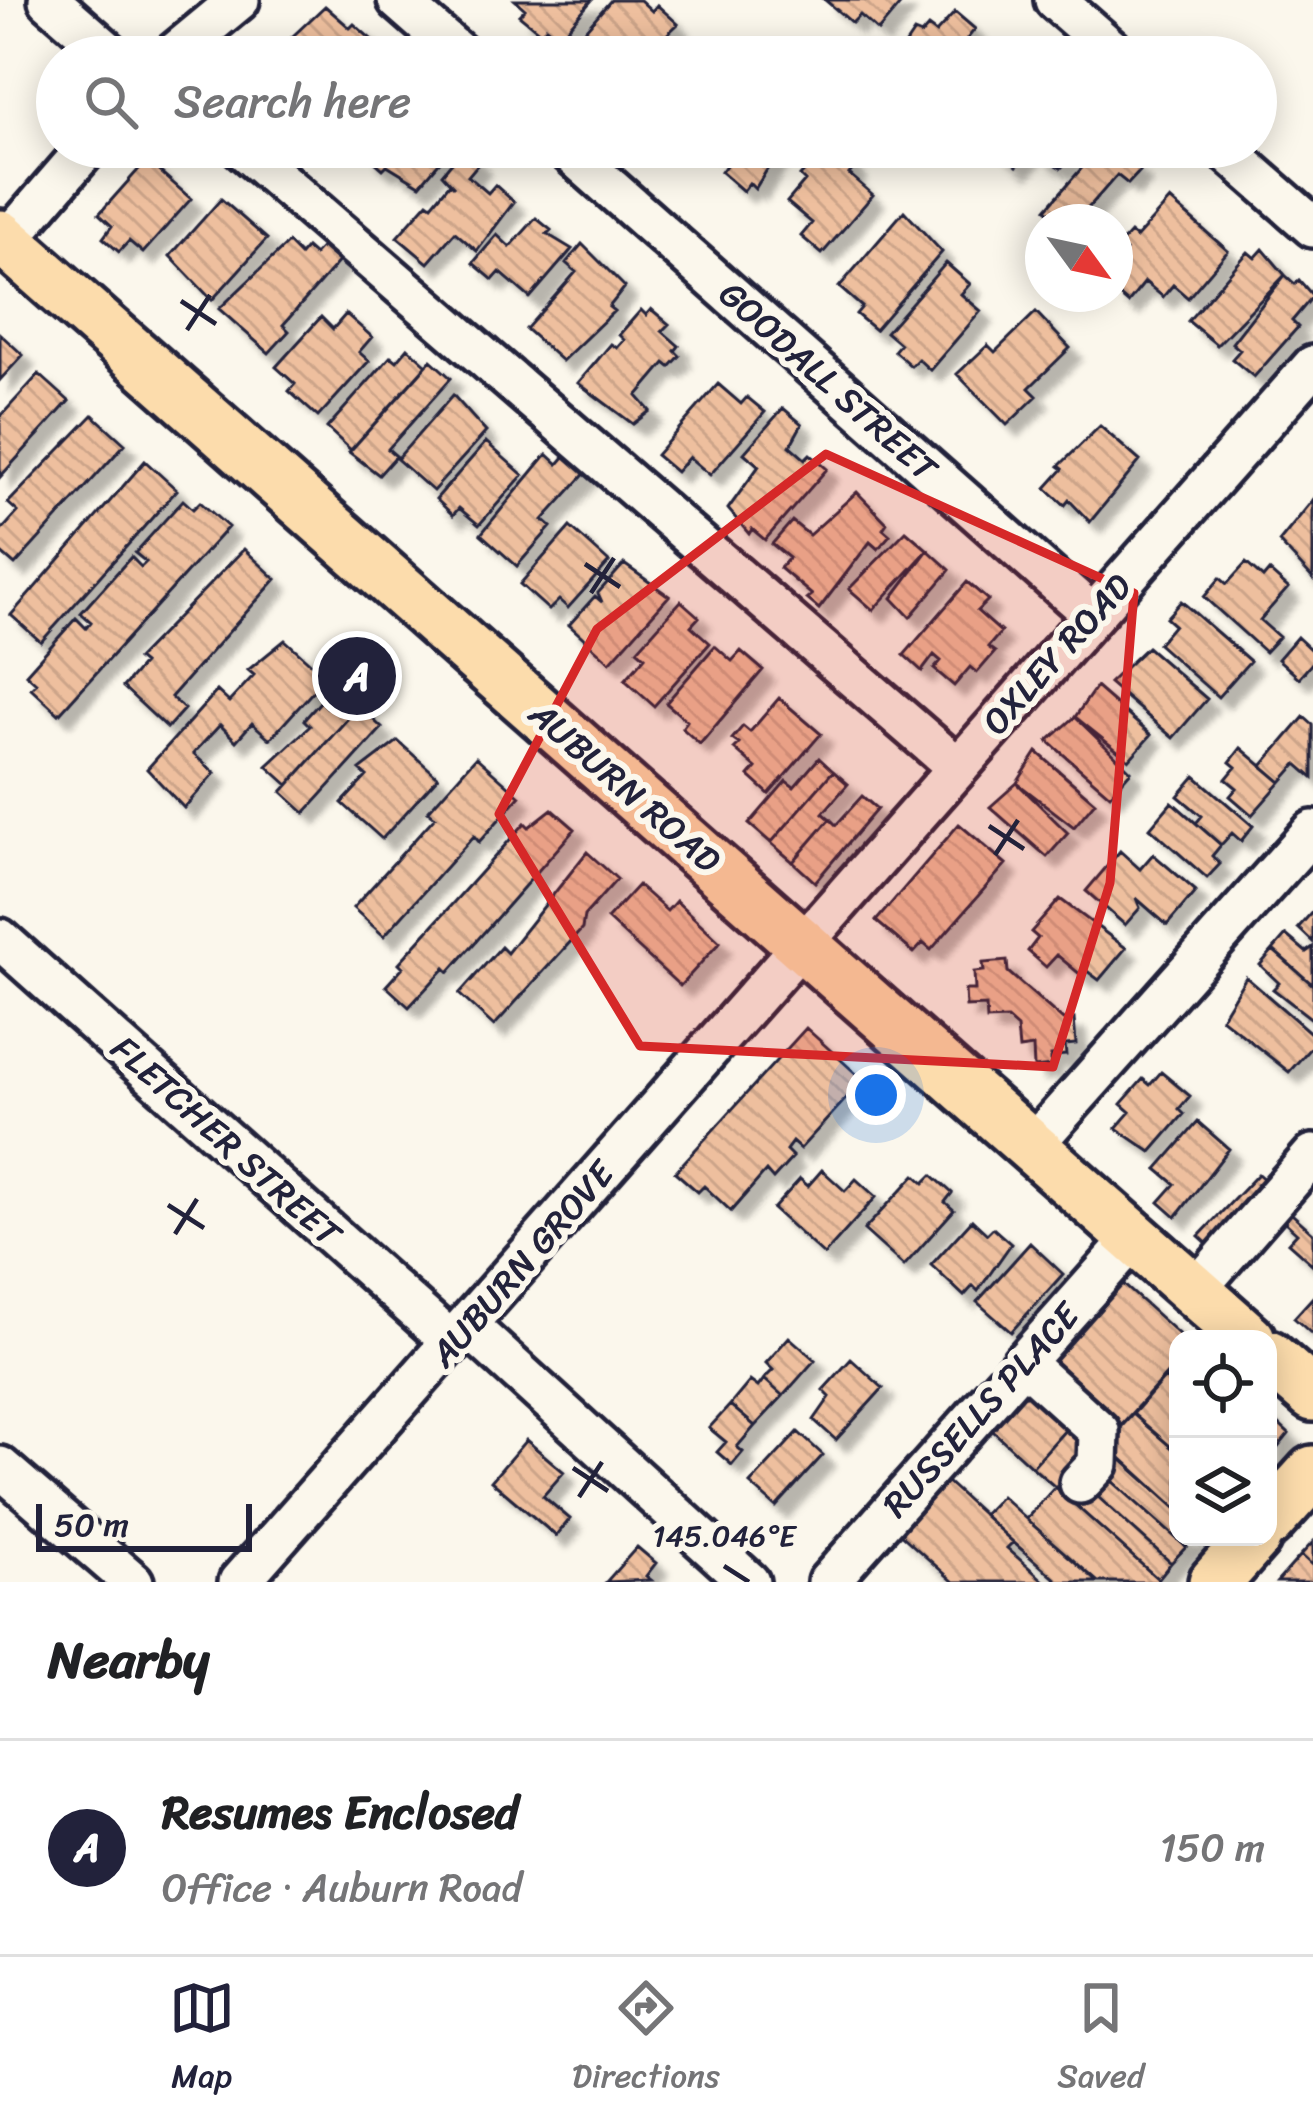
<!DOCTYPE html>
<meta charset="utf-8">
<style>
body{margin:0;font-family:Sriracha,sans-serif;background:#f2f2f2;color:#202124}
.controls{position:absolute;right:36px;bottom:36px;display:grid;overflow:hidden;border-radius:24px;box-shadow:0 6px 30px #0003}
.controls button{width:108px;height:108px;display:grid;place-items:center;padding:0;border:0;border-bottom:3px solid #e0e0e0;background:#fff;color:#202124;font:60px sans-serif}
.compass{position:absolute;left:1025px;top:204px;width:108px;height:108px;border-radius:50%;background:#fff;box-shadow:0 6px 30px #0003;rotate:123deg}
.scale{position:absolute;left:36px;bottom:30px;width:216px;box-sizing:border-box;padding-left:12px;border:6px solid #22223b;border-top:0;font-size:33px;line-height:42px;white-space:nowrap;color:#22223b;-webkit-text-stroke:9px #fbf7ec;paint-order:stroke}
.you{position:absolute;left:876px;top:1095px;width:42px;height:42px;margin:-30px;border:9px solid #fff;border-radius:50%;background:#1a73e8;box-shadow:0 0 0 18px #1a73e833}
.badge{display:grid;place-items:center;width:78px;height:78px;border-radius:50%;background:#22223b;color:#fff;font-size:39px;font-weight:700}
.pin{position:absolute;translate:-50% -50%;border:6px solid #fff;box-shadow:0 3px 12px #0006}
.list{margin:0;padding:0;list-style:none}
h2{display:flex;justify-content:space-between;align-items:center;height:156px;margin:0;padding:0 48px;font-size:51px}
h2 small{font-size:39px;font-weight:400;color:#757577}
.list li{display:grid;grid-template-columns:78px 1fr auto;gap:36px;align-items:center;box-sizing:border-box;height:216px;padding:0 48px;border-top:3px solid #e0e0e0}
.list b{display:block;font-size:45px;white-space:nowrap}
.list p{margin:0;font-size:39px;white-space:nowrap;color:#757577}
.list em{font-size:39px;font-style:normal;color:#757577}
.icon{flex:none;width:66px;height:66px;fill:none;stroke:currentColor;stroke-width:2;stroke-linecap:round;stroke-linejoin:round}
.map{position:relative;flex:none;width:1313px;height:1582px;overflow:hidden}
.search{position:absolute;background:#fff;box-shadow:0 6px 30px #0003;left:36px;right:36px;top:36px;height:132px;display:flex;align-items:center;gap:30px;box-sizing:border-box;padding:0 42px;border-radius:66px;color:#757577;font-size:45px}
.sheet{height:372px;background:#fff}
nav{display:flex;justify-content:space-around;align-items:center;box-sizing:border-box;height:168px;border-top:3px solid #e0e0e0;background:#fff;font-size:33px;color:#757577}
nav a{display:grid;justify-items:center;gap:6px}
nav .on{color:#22223b}
.map>svg:first-child{display:block}
.building{fill:url(#building-back-hatch);stroke:#22223b;stroke-width:3;filter:url(#shadow)}
.lines{fill:none;stroke-linecap:round;stroke-linejoin:round}
.minor-casing{stroke:#22223b;stroke-width:48}
.major-casing{stroke:#22223b;stroke-width:60}
.minor{stroke:#fbf7ec;stroke-width:39}
.major{stroke:#fcdcac;stroke-width:51}
.marked{fill:#d62828;fill-opacity:0.2;stroke:#d62828;stroke-width:9;stroke-linejoin:round}
.ticks{fill:none;stroke:#22223b;stroke-width:4.5}
.labels{text-anchor:middle;dominant-baseline:central;stroke-width:12;stroke-linejoin:round;paint-order:stroke}
.street-label{font-size:36px;fill:#22223b;stroke:#fbf7ec}
.ticks-label{font-size:30px;text-anchor:middle;fill:#22223b;stroke:#fbf7ec;stroke-width:12;stroke-linejoin:round;paint-order:stroke}
</style>
<div class="map">
<svg width="1313" height="1582" viewBox="0 0 1313 1582">
<defs>
<pattern id="building-back-hatch" width="6" height="6" patternUnits="userSpaceOnUse" patternTransform="scale(3)"><rect width="6" height="6" fill="#eebf9e"/><path d="M-1 5l2 2M0 0l6 6M5-1l2 2" fill="none" stroke="#cca489"/></pattern>
<filter id="shadow"><feDropShadow dx="11" dy="11" stdDeviation="3" flood-color="#0004"/></filter>
</defs>
<rect width="100%" height="100%" fill="#fbf7ec"/>
<filter id="ink" filterUnits="userSpaceOnUse"><feTurbulence type="fractalNoise" baseFrequency=".00833" numOctaves="2"/><feDisplacementMap in="SourceGraphic" scale="24" xChannelSelector="R" yChannelSelector="G"/><feConvolveMatrix kernelMatrix="1 2 1 2 8 2 1 2 1" color-interpolation-filters="sRGB"/></filter>
<g filter="url(#ink)">
<path class="building" d="M515 0H592L559 38 546 27 541 33 519 15 525 9Z
M611 0H640L652 11 657 5 678 24 643 57H591L595 52 578 38Z
M825 0H904L878 31 860 15 852 23Z
M325 6 350 28 354 24 387 53 285 57 278 50Z
M955 12 975 29 967 39 981 52 977 57H897L914 32 921 35 928 27 936 33Z
M685 39 704 57H664L674 52Z
M374 147H445L449 151 420 185 387 165 383 169 367 155Z
M781 147 755 189 749 183 743 191 721 172 727 164 709 149Z
M794 147H852L846 159 855 167 849 174 873 195 822 254 801 236 812 223 787 202 805 181 800 176 809 166 791 150Z
M995 147H1033L1017 166Z
M1079 147 1061 168 1042 157 1039 149Z
M1113 147 1140 171 1128 184 1117 175 1076 222H1045L1052 214 1046 209 1094 154 1100 159Z
M463 149 479 163 468 176 488 193 495 185 514 202 477 251 455 232 428 263 397 237 428 202 432 205 450 183 454 187 442 174Z
M147 160 191 199 143 253 129 241 119 252 103 238 112 226 99 214Z
M221 199 267 239 212 300 170 256Z
M1170 200 1228 251 1188 298 1173 285 1163 297 1145 282 1128 303 1115 292V263L1126 251 1119 245 1130 233 1136 238Z
M904 211 942 252 875 330 856 314 862 307 839 287Z
M536 218 551 230 547 234 572 249 530 298 500 272 493 280 473 263 497 235 510 247Z
M288 243 300 255 306 248 314 255 325 243 342 258 283 325 289 331 269 353 219 309Z
M582 244 625 287 609 307 614 311 562 361 526 329 576 272 566 263Z
M1263 249 1285 275 1217 345 1188 321 1248 252 1255 258Z
M946 263 970 284 961 294 981 311 930 370 918 359 911 366 894 351 900 344 886 332Z
M1285 275 1295 284 1299 280 1313 296 1292 321 1298 327 1254 377 1232 359 1240 350 1232 343Z
M651 309 669 324 662 331 679 346 675 351 680 356 670 367 665 363 637 396 650 411 633 424 578 383 611 344 617 348 624 340 619 335 641 310 646 315Z
M1036 312 1070 348 1029 388 1037 396 1007 425 957 374 988 345 995 352Z
M346 314 372 337 359 352 369 361 318 417 289 391 295 384 276 367 321 317 333 329Z
M0 334 23 355 0 380Z
M408 348 427 365 351 450 327 428 391 356 397 361Z
M431 360 451 378 388 449 396 456 379 475 349 452Z
M39 374 69 401 0 477V417Z
M718 384 741 404 747 397 765 412 710 475 689 457 676 472 656 455Z
M453 395 486 432 433 491 397 459Z
M783 408 802 424 790 446 805 459 810 454 827 469 765 540 752 529 749 534 728 509 759 466 744 453Z
M93 415 125 444 15 565 0 552V532L18 512 8 503Z
M1100 426 1140 461 1090 522 1069 500 1065 505 1046 488 1063 469 1059 466Z
M486 442 523 475 479 525 459 508 453 515 436 499Z
M570 450 590 468 543 520 551 527 517 566 481 534 547 454 558 464Z
M145 461 177 490 41 642 11 615Z
M857 492 887 523 883 529 890 535 878 549 870 542 819 609 807 599 812 595 780 568 789 558 772 544 792 521 809 535Z
M183 500 193 509 200 502 228 527 59 714 31 688 36 683 26 674 76 618 86 628 91 622 81 613 131 557 141 567 146 562 135 553Z
M1313 500V579L1279 542Z
M570 527 609 562 568 608 559 600 549 610 520 584Z
M906 531 928 550 873 610 849 589Z
M244 549 276 579 171 697 184 709 167 728 123 687 143 664 137 659Z
M928 550 950 570 910 617 892 598Z
M1246 563 1263 578 1269 571 1288 588 1260 620 1279 637 1265 652 1204 597 1220 578 1227 584Z
M624 564 669 596 610 662 569 625 595 596 602 602 598 593Z
M967 582 988 600 977 611 1001 632 988 647 995 652 977 673 970 667 954 686 934 669 941 661 934 655 922 671 904 655Z
M681 601 699 617 691 626 710 643 654 706 625 680 645 657 637 650Z
M1181 601 1250 661 1218 697 1158 644 1174 625 1166 618Z
M1297 637 1313 652V662L1299 678 1278 659Z
M285 640 326 677 270 739 252 723 236 741 220 725 193 754 215 773 184 808 147 769 217 691 229 702 254 675 248 670Z
M715 646 732 661 741 651 763 670 700 744 682 728 687 721 666 703Z
M1147 647 1207 699 1173 738 1109 683Z
M1096 687 1151 735 1129 760 1075 717Z
M341 691 359 706 288 785 267 766 310 726 304 720 321 701 327 707Z
M779 698 821 734 769 794 749 776 756 768 734 749 739 744 732 739 743 726 750 732Z
M359 706 382 728 305 813 282 792Z
M1075 717 1131 771 1110 795 1048 741Z
M1304 717 1313 725V778L1297 764 1281 782 1262 766Z
M398 741 438 777 382 839 342 803 367 776 360 770Z
M1241 748 1281 782 1252 815 1230 796 1237 788 1226 779 1236 767 1230 762Z
M1037 752 1095 802 1074 827 1017 783Z
M476 757 520 796 479 842 474 836 384 936 353 908 435 817 428 811Z
M819 758 833 771 771 843 749 824 786 781 794 787Z
M833 771 848 784 823 813 830 819 793 862 771 843Z
M1195 776 1253 826 1241 841 1232 833 1221 845 1196 823 1202 816 1178 796Z
M1017 783 1068 833 1047 857 990 807Z
M862 796 877 809 815 882 793 862 830 819 836 825Z
M1172 802 1221 845 1212 856 1220 864 1207 878 1150 828Z
M552 809 575 829 449 972 445 968 409 1007 386 986 403 967 399 963 525 823 529 827Z
M959 824 1006 864 931 950 923 943 914 953 876 921Z
M1120 851 1140 869 1153 854 1196 891 1167 925 1136 898 1140 908 1125 925 1086 891Z
M587 852 617 879 584 916 582 929 494 1026 459 994 501 947 507 953Z
M638 885 667 911 676 901 720 942 680 986 607 919Z
M1060 899 1126 948 1099 980 1087 971 1082 976 1057 955 1046 967 1028 951 1038 938 1031 932Z
M1313 911V942L1298 928Z
M1286 935 1306 952 1313 947V985L1273 950Z
M1273 950 1313 985V1020L1273 989 1279 983 1260 965Z
M1007 961 1008 972 1063 1020 1074 1019 1076 1044 1065 1045 1066 1055 1051 1056V1066L1034 1068 1033 1047 1019 1049 1017 1028 1007 1019 987 1020 986 1006 966 1007 965 990H975L974 972 984 971 983 963Z
M1246 977 1313 1035V1045L1289 1072 1221 1018Z
M806 1028 863 1080 800 1149 792 1142 786 1150 793 1157 773 1179 766 1171 731 1211 704 1186 698 1192 675 1172Z
M1161 1072 1190 1096 1179 1109 1184 1114 1151 1152 1116 1128 1130 1112 1121 1104 1143 1079 1150 1085Z
M1198 1122 1229 1149 1176 1217 1159 1202 1175 1184 1157 1169Z
M822 1170 845 1191 856 1179 876 1197 824 1255 773 1209 800 1179 808 1186Z
M1258 1174 1275 1189 1219 1254 1199 1236Z
M915 1175 924 1183 932 1175 952 1193 945 1202 954 1210 904 1266 864 1230Z
M1283 1206 1313 1233V1265L1288 1243 1297 1233 1276 1214Z
M972 1220 987 1234 993 1228 1011 1244 978 1291 973 1286 964 1296 931 1265Z
M1030 1243 1063 1274 1011 1332 977 1302Z
M1113 1275 1184 1339H1178V1362L1110 1437 1031 1365Z
M1313 1297V1335L1294 1318Z
M789 1337 815 1360 783 1396 764 1379 773 1370 766 1363Z
M851 1359 883 1388 836 1440 814 1420 830 1397 823 1390Z
M1025 1373 1075 1419 1032 1467 982 1421Z
M1165 1378 1178 1390V1453L1133 1414Z
M764 1379 783 1396 755 1426 730 1405 750 1381 758 1387Z
M730 1405 755 1426 737 1447 743 1452 732 1465 717 1452 726 1442 709 1428Z
M1133 1414 1178 1453V1510L1105 1445Z
M1268 1414 1289 1434 1268 1460Z
M1075 1419 1091 1463 1063 1494 1032 1467Z
M798 1432 823 1455 776 1507 750 1484Z
M526 1440 564 1472 543 1496 570 1519 556 1536 491 1481Z
M1119 1456 1178 1510V1537H1197L1186 1547 1102 1472Z
M1102 1472 1186 1547 1171 1563 1088 1488Z
M945 1480 1013 1542 1007 1548 1045 1582H954L898 1532Z
M1073 1483 1088 1488 1171 1563 1158 1579 1063 1494Z
M1055 1487 1158 1579 1156 1582H1098L1026 1519Z
M1001 1496 1026 1519 1098 1582H1059L1013 1542 983 1515Z
M1313 1542V1566L1301 1555Z
M637 1547 656 1563 646 1576 651 1580 606 1582Z
M1301 1555 1313 1566V1582H1277Z"/>
<g class="lines">
<defs>
<path id="minor" d="M49 0 114 57
M398 0 463 57
M1055 0 1120 57
M170 57 239 0
M241 147 957 767
M564 147 1092 614
M1222 147 1313 227
M0 249 88 147
M0 939 453 1343
M1031 1147 1313 831
M1194 1292 1313 1155
M468 1326 749 1582
M1023 1362 1099 1431 1098 1464 1080 1483
M0 1467 133 1582
M239 1582 1313 366
M828 1582 1134 1238"/>
<path id="major" d="M0 236 1249 1339
M1268 1356 1313 1395
M1268 1522 1313 1472
M1215 1582 1255 1537"/>
</defs>
<use href="#minor" class="minor-casing"/>
<use href="#major" class="major-casing"/>
<use href="#minor" class="minor"/>
<use href="#major" class="major"/>
</g>
</g>
<path class="marked" d="M826 454 1134 593 1110 883 1053 1067 640 1046 499 814 597 629Z"/>
<path class="ticks" d="M181 301 216 324M187 330 210 295M585 564 620 587M591 593 614 558M989 826 1024 849M995 855 1018 820M168 1205 204 1228M175 1234 197 1199M573 1468 608 1491M579 1497 602 1462M724 1566 749 1582"/>
<g class="labels">
<g class="street-label">
<text transform="translate(828 381) rotate(42)">GOODALL STREET</text>
<text transform="translate(1057 654) rotate(-48)">OXLEY ROAD</text>
<text transform="translate(625 787) rotate(41)">AUBURN ROAD</text>
<text transform="translate(226 1141) rotate(42)">FLETCHER STREET</text>
<text transform="translate(522 1264) rotate(-49)">AUBURN GROVE</text>
<text transform="translate(981 1410) rotate(-48)">RUSSELLS PLACE</text>
</g>
</g>
<g class="ticks-label">
<text x="724" y="1546">145.046°E</text>
</g>
</svg>
<div class="controls">
<button><svg class="icon" aria-label="locate" viewBox="0 0 24 24"><circle cx="12" cy="12" r="6"/><path d="M12 2v4M12 18v4M2 12h4M18 12h4"/></svg></button>
<button><svg class="icon" aria-label="layers" viewBox="0 0 24 24"><path d="M12 4l9 5-9 5-9-5zM3 14l9 5 9-5"/></svg></button>
</div>
<svg class="compass" viewBox="-18 -18 36 36"><path d="M0-13l5 13h-10z" fill="#e53935"/><path d="M0 13l5-13h-10z" fill="#757577"/></svg>
<div class="scale">50 m</div>
<div class="you"></div>
<div class="pin badge" style="left:357px;top:676px">A</div>
<div class="search"><svg class="icon" aria-label="search" viewBox="0 0 24 24"><circle cx="10" cy="10" r="6"/><path d="M15 15l6 6"/></svg>Search here</div>
</div>
<section class="sheet">
<h2>Nearby<small></small></h2>
<ul class="list">
<li><span class="badge">A</span><div><b>Resumes Enclosed</b><p>Office · Auburn Road</p></div><em>150 m</em></li>
</ul>
</section>
<nav>
<a class="on"><svg class="icon" aria-label="map" viewBox="0 0 24 24"><path d="M3 6l6-2 6 2 6-2v14l-6 2-6-2-6 2zM9 4v14M15 6v14"/></svg>Map</a>
<a><svg class="icon" aria-label="directions" viewBox="0 0 24 24"><path d="M12 3l9 9-9 9-9-9zM9 14v-3h6M13 9l2 2-2 2"/></svg>Directions</a>
<a><svg class="icon" aria-label="saved" viewBox="0 0 24 24"><path d="M7 4h10v16l-5-4-5 4z"/></svg>Saved</a>
</nav>
